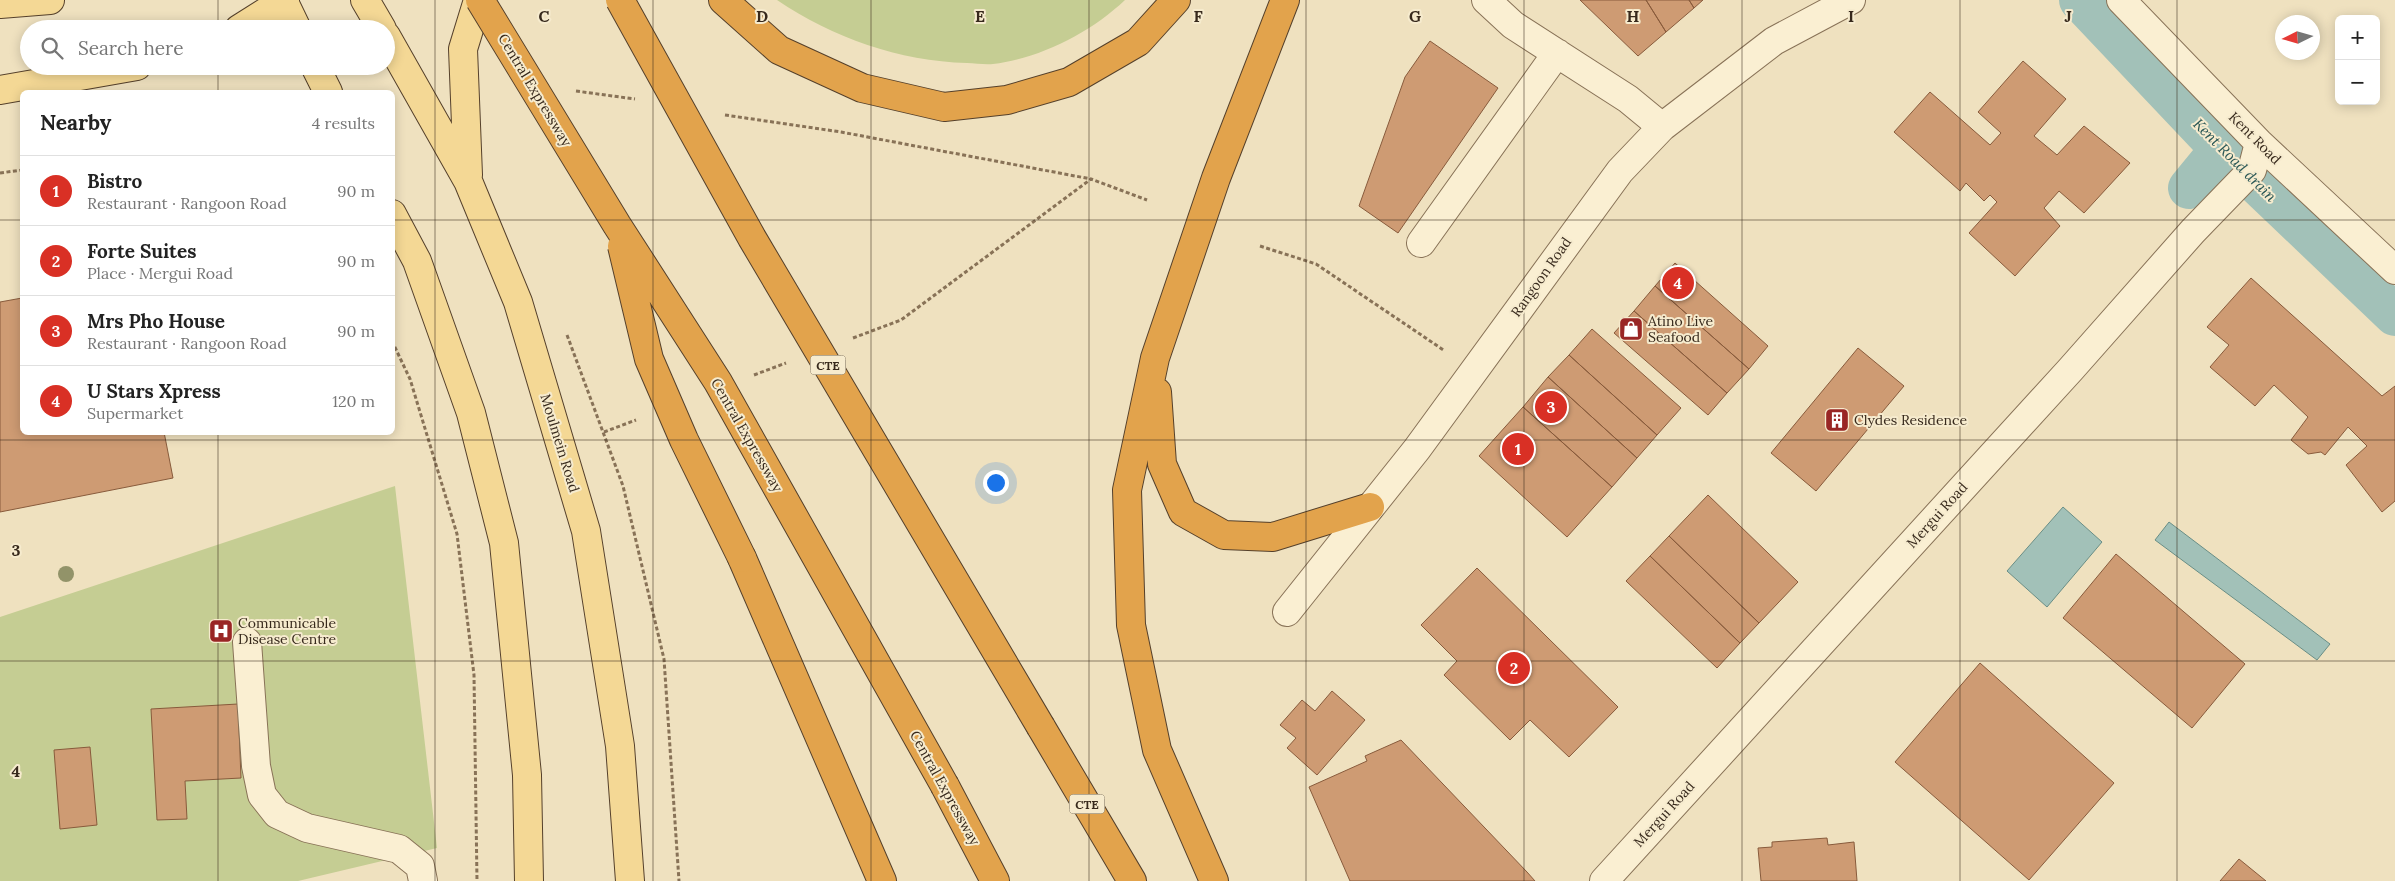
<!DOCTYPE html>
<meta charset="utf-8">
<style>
body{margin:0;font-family:Lora,serif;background:#f6f6f6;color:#222}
.controls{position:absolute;right:15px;top:15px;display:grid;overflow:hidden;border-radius:8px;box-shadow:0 2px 12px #0003}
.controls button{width:45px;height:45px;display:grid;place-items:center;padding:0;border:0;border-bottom:1px solid #e0e0e0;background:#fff;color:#222;font:25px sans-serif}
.compass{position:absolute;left:2275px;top:15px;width:45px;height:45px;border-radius:50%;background:#fff;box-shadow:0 2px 12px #0003;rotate:265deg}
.you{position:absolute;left:995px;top:482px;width:18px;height:18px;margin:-12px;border:4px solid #fff;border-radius:50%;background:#1a73e8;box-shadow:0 0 0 8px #1a73e833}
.badge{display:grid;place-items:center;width:32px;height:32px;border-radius:50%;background:#d93025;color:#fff;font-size:16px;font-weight:700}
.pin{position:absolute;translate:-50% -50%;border:2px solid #fff;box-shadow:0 1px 5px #0006}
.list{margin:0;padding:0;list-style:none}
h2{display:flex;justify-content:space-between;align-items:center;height:65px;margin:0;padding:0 20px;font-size:21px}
h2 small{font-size:16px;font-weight:400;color:#767676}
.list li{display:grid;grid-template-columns:32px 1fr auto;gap:15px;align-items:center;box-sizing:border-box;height:70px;padding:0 20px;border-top:1px solid #e0e0e0}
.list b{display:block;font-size:19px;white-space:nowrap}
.list p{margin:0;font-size:16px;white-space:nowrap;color:#767676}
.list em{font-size:16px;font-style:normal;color:#767676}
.icon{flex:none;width:28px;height:28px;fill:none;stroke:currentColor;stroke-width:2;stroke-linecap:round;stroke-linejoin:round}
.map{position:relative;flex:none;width:2395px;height:881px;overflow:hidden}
.search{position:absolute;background:#fff;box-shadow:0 2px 12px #0003;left:20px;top:20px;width:375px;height:55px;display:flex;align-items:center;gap:12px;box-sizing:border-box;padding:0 18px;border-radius:28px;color:#767676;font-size:19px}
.panel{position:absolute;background:#fff;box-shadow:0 2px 12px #0003;left:20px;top:90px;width:375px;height:345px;border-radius:8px}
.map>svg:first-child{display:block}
.green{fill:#c5cd93}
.water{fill:#a2c1b8;stroke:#698e86}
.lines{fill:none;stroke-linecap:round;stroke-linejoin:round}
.canal{stroke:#a2c1b8;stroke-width:42}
.building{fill:#ce9b73;stroke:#885b3c}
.minor-casing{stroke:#887257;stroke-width:30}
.major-casing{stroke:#55402b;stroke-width:30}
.highway-casing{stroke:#55402b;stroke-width:30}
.path{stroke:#887257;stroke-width:3;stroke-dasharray:4 2.5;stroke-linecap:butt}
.minor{stroke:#faefd2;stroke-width:28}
.major{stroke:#f4d895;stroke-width:28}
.highway{stroke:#e2a34c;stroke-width:28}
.highway-bridge-casing{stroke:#55402b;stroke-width:30;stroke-linecap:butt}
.highway-bridge{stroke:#e2a34c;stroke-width:28}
.tree{fill:#929369}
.grid{fill:none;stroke:#37291c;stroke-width:1;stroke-opacity:0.55}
.labels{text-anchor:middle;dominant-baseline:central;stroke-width:4;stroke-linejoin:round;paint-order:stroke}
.shield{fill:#f6ebce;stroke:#706351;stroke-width:1}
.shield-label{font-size:12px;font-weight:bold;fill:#37291c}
.street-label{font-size:14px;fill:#37291c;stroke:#f6ebce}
.poi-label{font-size:14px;fill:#37291c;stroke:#f6ebce;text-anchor:start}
.water-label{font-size:15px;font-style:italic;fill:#2a5755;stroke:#f6ebce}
.grid-label{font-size:16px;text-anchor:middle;font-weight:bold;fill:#37291c;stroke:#f6ebce;stroke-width:4;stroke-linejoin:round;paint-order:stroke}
</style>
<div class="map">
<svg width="2395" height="881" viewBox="0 0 2395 881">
<rect width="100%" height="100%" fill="#efe1bf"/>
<path class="green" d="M777 0H1125C1090 33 1041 58 993 64 985 65 975 63 967 63 899 61 833 38 777 0Z
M395 486 437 848 298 881H0V617Z"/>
<path class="water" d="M2063 507 2102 542 2047 607 2007 571Z
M2169 522 2330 644 2317 660 2155 540Z"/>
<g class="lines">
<path class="canal" d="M2080 0 2221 149 2395 315
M2189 188 2221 149"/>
</g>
<path class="building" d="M1580 0H1646L1666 32 1638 56Z
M1646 0H1689L1694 8 1666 32Z
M1689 0H1703L1694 8Z
M1430 41 1498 88 1398 233 1359 206 1405 77Z
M2023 61 2066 99 2034 136 2057 155 2084 126 2130 163 2084 213 2059 191 2044 208 2060 226 2015 276 1969 233 1997 202 1990 195 1984 201 1966 183 1960 191 1894 132 1930 92 1990 145 2001 133 1978 112Z
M1675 263 1768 346 1749 369 1655 286Z
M2251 278 2382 396 2395 386V501L2382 512 2346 465 2367 446 2348 427 2325 455 2321 452 2308 454 2291 440 2308 417 2274 385 2255 406 2210 367 2229 345 2207 327Z
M1655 286 1749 369 1727 393 1634 311Z
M22 298V432H164L173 478 0 512V302Z
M1634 311 1727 393 1708 415 1614 333Z
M1592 329 1681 408 1657 435 1569 355Z
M1858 348 1904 386 1816 491 1771 453Z
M1569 355 1657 435 1637 458 1548 377Z
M1548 377 1637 458 1612 487 1523 407Z
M1523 407 1612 487 1567 537 1479 456Z
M1708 495 1798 582 1759 623 1669 536Z
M1669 536 1759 623 1740 643 1650 556Z
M2116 554 2245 664 2192 728 2063 618Z
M1650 556 1740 643 1717 668 1626 581Z
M1477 568 1618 707 1569 757 1530 720 1510 740 1444 675 1457 661 1421 625Z
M1980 663 2114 783 2029 880 1895 762Z
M1332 691 1365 720 1317 775 1287 748 1296 738 1280 725 1302 700 1315 711Z
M238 704 241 778 185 781 187 819 157 820 151 709Z
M1401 740 1527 872 1535 881H1350L1309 787 1367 761 1365 756Z
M90 747 97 825 60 829 54 750Z
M1827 838 1828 845 1854 842 1857 881H1761L1758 848 1772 847V842Z
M2239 859 2266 881H2220Z"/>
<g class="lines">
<defs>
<path id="minor" d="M1486 0 1513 25 1628 99 1662 127
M2121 0 2259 143 2395 270
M1421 243 1557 53
M1287 612 1417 449 1620 171 1662 127 1774 41 1851 0
M247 642 256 766 262 795 277 814 307 828 399 849 420 866 423 881
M1604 881 2071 369 2193 231 2252 170 2259 143"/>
<path id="major" d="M283 0 297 29
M365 0 382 29
M0 4 50 0
M239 29 285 0
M386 36 468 181 518 302 586 531 620 746 630 881
M315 66 328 92
M0 90 137 66
M468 175 463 49 478 0
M392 214 417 261 471 413 504 543 527 775 529 881"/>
<path id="highway" d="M723 0 779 50 862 88 944 107 1007 100 1069 82 1138 42 1176 0
M1157 392 1162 464 1183 512 1224 535 1273 537 1370 507
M742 558 882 881
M1041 727 1132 881
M945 786 995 881
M1214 881 1157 750 1131 625 1127 490 1155 358 1216 178 1285 0"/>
</defs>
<use href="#minor" class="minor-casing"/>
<use href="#major" class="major-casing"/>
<use href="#highway" class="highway-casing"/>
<path class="path" d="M576 91 635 99
M725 115 841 132 1091 179
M0 173 22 170
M1260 246 1316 264 1445 351
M567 335 623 486 664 659 679 881
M853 338 901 320 1091 179 1147 200
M392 341 410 379 457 534 474 675 477 881
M754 375 786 363
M604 432 636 420"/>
<use href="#minor" class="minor"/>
<use href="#major" class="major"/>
<use href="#highway" class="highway"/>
<defs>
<path id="highway-bridge" d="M480 0 617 225 718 382 945 786
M620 0 752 238 1041 727
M622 246 649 359 684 440 742 558"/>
</defs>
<use href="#highway-bridge" class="highway-bridge-casing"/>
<use href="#highway-bridge" class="highway-bridge"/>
</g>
<circle class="tree" cx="66" cy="574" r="8"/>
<path class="grid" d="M218 0V29M435 0V881M653 0V881M871 0V881M1089 0V881M1306 0V881M1524 0V881M1742 0V881M1960 0V881M2177 0V881M218 66V92M0 220H22M392 220H2395M218 432V881M0 440H2395M0 661H2395"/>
<defs>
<symbol id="shop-square" viewBox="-11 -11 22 22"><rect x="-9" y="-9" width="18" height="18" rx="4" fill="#992625" stroke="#f6ebce"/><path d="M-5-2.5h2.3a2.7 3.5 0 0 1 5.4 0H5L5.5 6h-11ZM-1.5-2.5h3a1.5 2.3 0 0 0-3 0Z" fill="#fff"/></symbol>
<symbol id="building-square" viewBox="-11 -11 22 22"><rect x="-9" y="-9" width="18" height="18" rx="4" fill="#992625" stroke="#f6ebce"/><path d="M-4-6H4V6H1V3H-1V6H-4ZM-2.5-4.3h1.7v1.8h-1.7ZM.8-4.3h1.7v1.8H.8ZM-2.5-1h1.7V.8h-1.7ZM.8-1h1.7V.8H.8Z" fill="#fff"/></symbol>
<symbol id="hospital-square" viewBox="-11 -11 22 22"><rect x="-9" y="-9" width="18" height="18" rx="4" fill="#992625" stroke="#f6ebce"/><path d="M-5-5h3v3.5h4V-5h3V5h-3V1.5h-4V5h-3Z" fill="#fff"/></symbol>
</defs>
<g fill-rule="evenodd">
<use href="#shop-square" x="1617" y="315" width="28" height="28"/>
<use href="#building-square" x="1823" y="406" width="28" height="28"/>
<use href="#hospital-square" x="207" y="617" width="28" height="28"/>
</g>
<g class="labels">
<g class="shield">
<rect x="810.5" y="355.5" width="35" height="19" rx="4"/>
<rect x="1069.5" y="794.5" width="35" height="19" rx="4"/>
</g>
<g class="shield-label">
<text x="828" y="365">CTE</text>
<text x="1087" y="804">CTE</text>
</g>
<g class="street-label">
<text transform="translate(535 90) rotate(59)">Central Expressway</text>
<text transform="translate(2255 138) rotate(45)">Kent Road</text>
<text transform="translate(1541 277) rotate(-55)">Rangoon Road</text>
<text transform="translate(747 435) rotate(60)">Central Expressway</text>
<text transform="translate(560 443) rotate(73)">Moulmein Road</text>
<text transform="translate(1937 515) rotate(-48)">Mergui Road</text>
<text transform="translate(945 788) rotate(61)">Central Expressway</text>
<text transform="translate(1664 814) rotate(-48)">Mergui Road</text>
</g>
<g class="poi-label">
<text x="1648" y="321">Atino Live<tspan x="1648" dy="16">Seafood</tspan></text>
<text x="1854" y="420">Clydes Residence</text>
<text x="238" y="623">Communicable<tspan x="238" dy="16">Disease Centre</tspan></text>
</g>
<g class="water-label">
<text transform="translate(2235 160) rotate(45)">Kent Road drain</text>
</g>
</g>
<g class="grid-label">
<text x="544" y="22">C</text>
<text x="762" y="22">D</text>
<text x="980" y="22">E</text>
<text x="1198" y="22">F</text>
<text x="1415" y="22">G</text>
<text x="1633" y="22">H</text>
<text x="1851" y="22">I</text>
<text x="2068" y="22">J</text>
<text x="16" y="556">3</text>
<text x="16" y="777">4</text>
</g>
</svg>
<div class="controls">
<button>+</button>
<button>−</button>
</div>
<svg class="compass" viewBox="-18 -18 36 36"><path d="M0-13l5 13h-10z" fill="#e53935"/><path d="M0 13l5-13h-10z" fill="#767676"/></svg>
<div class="you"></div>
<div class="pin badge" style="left:1518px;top:449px">1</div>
<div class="pin badge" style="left:1514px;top:668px">2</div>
<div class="pin badge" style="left:1551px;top:407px">3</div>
<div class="pin badge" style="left:1678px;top:283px">4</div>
<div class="search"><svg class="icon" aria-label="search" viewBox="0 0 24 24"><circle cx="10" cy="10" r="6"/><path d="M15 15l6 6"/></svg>Search here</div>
<section class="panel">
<h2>Nearby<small>4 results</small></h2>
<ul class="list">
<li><span class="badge">1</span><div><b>Bistro</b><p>Restaurant · Rangoon Road</p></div><em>90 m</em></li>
<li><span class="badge">2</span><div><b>Forte Suites</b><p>Place · Mergui Road</p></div><em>90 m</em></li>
<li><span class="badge">3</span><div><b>Mrs Pho House</b><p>Restaurant · Rangoon Road</p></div><em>90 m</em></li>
<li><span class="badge">4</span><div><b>U Stars Xpress</b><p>Supermarket</p></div><em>120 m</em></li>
</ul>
</section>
</div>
